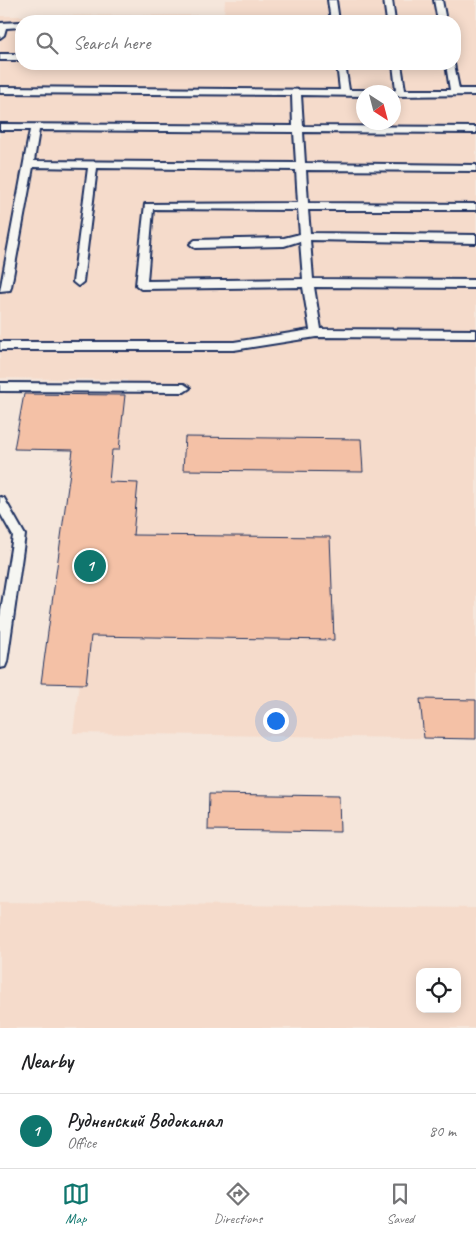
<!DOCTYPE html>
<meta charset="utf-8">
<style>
body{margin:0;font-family:Caveat,sans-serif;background:#f6f6f6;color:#202124}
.controls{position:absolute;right:15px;bottom:15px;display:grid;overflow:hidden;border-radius:10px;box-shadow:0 2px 12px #0003}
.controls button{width:45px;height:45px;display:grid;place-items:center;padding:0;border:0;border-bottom:1px solid #e0e0e0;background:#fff;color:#202124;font:25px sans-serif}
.compass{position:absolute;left:356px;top:85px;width:45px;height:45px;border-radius:50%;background:#fff;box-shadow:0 2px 12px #0003;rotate:144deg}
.you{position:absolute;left:275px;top:720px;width:18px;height:18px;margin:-12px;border:4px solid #fff;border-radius:50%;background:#1a73e8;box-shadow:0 0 0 8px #1a73e833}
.badge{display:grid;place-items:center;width:32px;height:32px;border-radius:50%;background:#0f766e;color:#fff;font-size:16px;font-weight:700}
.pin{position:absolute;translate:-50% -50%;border:2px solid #fff;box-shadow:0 1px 5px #0006}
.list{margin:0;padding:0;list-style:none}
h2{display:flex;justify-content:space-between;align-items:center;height:65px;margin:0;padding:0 20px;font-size:21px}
h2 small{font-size:16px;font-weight:400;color:#757577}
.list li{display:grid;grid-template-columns:32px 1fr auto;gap:15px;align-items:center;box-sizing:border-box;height:75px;padding:0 20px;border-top:1px solid #e0e0e0}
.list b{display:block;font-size:19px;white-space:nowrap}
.list p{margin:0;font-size:16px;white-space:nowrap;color:#757577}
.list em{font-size:16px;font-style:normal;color:#757577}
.icon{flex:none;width:28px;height:28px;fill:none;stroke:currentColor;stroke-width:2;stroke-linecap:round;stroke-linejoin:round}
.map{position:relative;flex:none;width:476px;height:1028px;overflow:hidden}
.search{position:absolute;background:#fff;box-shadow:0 2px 12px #0003;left:15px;right:15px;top:15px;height:55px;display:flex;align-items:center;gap:12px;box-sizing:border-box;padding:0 18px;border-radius:20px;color:#757577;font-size:19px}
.sheet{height:140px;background:#fff}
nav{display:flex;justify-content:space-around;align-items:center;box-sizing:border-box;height:70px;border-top:1px solid #e0e0e0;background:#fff;font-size:14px;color:#757577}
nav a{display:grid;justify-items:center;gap:2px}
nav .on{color:#0f766e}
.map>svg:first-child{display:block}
.built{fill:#f5dbcb;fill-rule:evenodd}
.building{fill:#f4c1a6;stroke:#1b2f5e}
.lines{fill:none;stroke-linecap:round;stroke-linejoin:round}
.lane-casing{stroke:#1b2f5e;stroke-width:4}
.lane{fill:#f6f6f2;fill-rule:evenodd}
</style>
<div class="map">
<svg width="476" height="1028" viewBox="0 0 476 1028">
<rect width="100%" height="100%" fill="#f5e6db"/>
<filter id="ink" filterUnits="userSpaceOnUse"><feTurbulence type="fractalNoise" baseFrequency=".02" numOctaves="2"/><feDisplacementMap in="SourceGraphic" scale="10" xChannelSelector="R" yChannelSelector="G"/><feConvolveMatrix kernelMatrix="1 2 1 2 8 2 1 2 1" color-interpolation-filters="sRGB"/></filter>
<g filter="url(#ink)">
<path class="built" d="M225 0H476V739L73 733 79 684 41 683 73 450 14 449 24 394 125 395 127 380 0 378V16L224 15ZM21 21H455V64H21ZM364 92H394V122H364Z
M0 902 476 908V1028H0ZM420 972H457V1009H420Z"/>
<path class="building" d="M24 394 125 395 119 450H112L109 482 138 483 133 535 330 537 334 640 91 636 86 684 41 683 73 450 14 449Z
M185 437 361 439 363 472 183 470Z
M420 699 476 700V739L424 738Z
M209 794 339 796 340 832 208 830Z"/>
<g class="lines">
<defs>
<path id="lane" d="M328 0H336L339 21H331Z
M384 0H392L395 21H387Z
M434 0H442L446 21H438Z
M0 23 21 22V27L6 28 4 35 0 38Z
M0 54H21V60H0Z
M337 64H345L349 90H364L368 92H364V96L301 95 303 126 476 127V133L303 132 305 163 476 165V171L306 170 308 203 476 204V210H308L310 233 476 235V243L310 240 313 279 476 280V288L314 287 321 329 476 330V338L316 337 234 350H0V342H234L310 330 303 287 141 289 136 285 145 204 298 203 296 170 97 168 83 282 78 286 73 282 88 168 33 167 11 287 10 290 0 291 30 130H0V124L293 126 292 95 0 93V87L340 90ZM39 130 294 132 296 163 34 161ZM153 209 298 210 300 234 284 238 195 240 190 244 195 248 284 246 300 241 303 279 147 281Z
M393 64H401L405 90H450L446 64H454L459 89H476V95L394 96V92H390L396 90Z
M0 383 184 384 190 388 184 392 0 391Z
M0 497 4 498 25 535 7 662 5 667 0 668V617L13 536 0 513Z"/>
</defs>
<use href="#lane" class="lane-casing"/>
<use href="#lane" class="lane"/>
</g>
</g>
</svg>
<div class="controls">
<button><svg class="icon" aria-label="locate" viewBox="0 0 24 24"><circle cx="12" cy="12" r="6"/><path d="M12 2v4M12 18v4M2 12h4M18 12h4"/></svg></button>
</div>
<svg class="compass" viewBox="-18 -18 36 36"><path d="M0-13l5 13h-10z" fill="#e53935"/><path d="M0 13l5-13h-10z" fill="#757577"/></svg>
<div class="you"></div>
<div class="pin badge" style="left:90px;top:566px">1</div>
<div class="search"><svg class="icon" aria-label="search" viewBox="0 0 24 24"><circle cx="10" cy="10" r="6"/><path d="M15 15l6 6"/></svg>Search here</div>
</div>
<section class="sheet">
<h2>Nearby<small></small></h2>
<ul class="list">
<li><span class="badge">1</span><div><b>Рудненский Водоканал</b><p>Office</p></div><em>80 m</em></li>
</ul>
</section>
<nav>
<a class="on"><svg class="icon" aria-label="map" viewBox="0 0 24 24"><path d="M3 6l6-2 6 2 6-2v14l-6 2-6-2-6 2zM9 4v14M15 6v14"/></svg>Map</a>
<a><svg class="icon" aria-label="directions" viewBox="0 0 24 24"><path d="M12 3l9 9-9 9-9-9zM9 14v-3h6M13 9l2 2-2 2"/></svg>Directions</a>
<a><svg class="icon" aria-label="saved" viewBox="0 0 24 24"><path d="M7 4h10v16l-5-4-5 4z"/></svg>Saved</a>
</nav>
